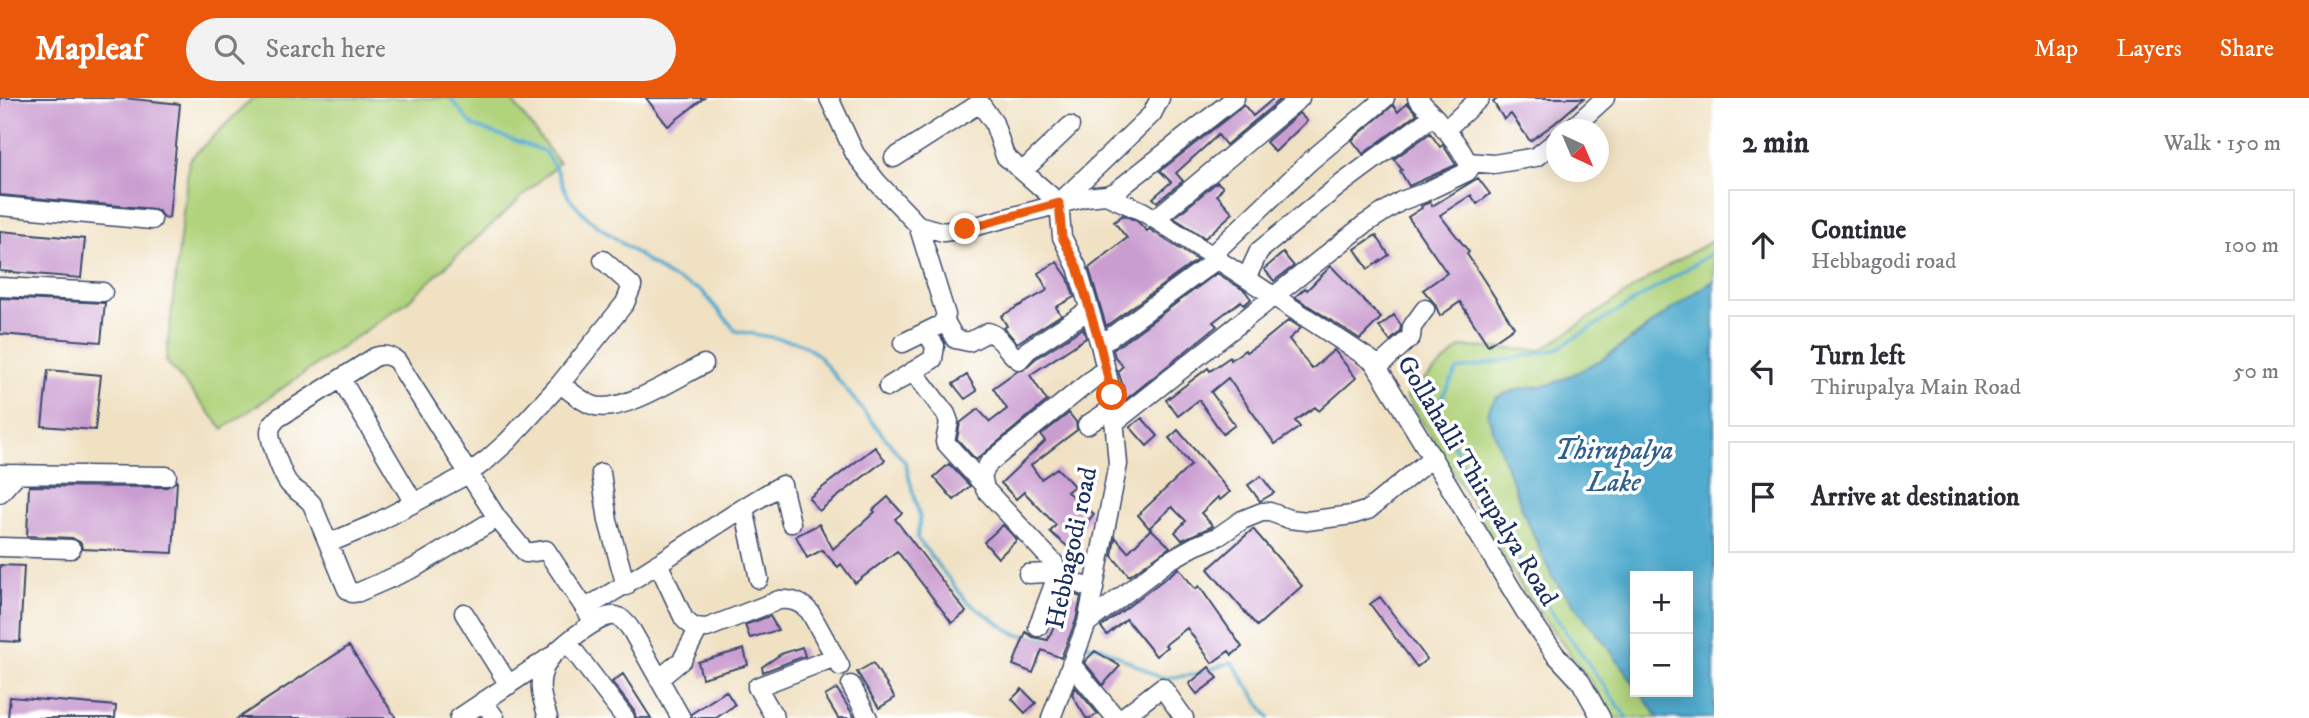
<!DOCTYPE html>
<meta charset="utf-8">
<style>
body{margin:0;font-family:"IM FELL DW Pica",serif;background:#f2f2f3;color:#2b2b33}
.controls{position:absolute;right:21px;bottom:21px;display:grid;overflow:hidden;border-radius:0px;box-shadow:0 4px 18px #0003}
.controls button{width:63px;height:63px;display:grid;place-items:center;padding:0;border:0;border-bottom:2px solid #e1e1e2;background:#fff;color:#2b2b33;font:35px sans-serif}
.compass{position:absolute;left:1546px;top:21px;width:63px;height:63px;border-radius:50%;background:#fff;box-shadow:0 4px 18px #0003;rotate:136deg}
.stop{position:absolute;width:21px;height:21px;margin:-16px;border:5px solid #ea580c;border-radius:50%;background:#fff}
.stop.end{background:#ea580c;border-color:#fff;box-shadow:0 2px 7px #0008}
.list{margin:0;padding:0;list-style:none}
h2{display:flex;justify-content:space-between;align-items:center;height:91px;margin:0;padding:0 28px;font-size:30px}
h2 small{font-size:23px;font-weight:400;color:#7c7c81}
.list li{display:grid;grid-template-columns:46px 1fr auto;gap:21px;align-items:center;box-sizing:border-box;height:112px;margin:0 14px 14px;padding:0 14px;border:2px solid #e1e1e2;border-radius:0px}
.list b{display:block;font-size:26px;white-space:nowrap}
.list p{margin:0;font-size:23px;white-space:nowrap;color:#7c7c81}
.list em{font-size:23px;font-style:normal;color:#7c7c81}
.icon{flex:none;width:38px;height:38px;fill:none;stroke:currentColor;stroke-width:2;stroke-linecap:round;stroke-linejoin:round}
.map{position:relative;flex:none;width:1714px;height:620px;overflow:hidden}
header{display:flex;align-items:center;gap:42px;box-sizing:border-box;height:98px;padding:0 35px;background:#ea580c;color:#fff}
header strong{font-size:33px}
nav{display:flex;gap:38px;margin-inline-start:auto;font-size:24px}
.search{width:490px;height:63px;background:#f2f2f3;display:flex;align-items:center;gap:18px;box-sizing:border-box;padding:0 24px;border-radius:38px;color:#7c7c81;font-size:26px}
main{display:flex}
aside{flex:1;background:#fff}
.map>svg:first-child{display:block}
.green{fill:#b0d37c;stroke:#66816d;stroke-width:2}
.water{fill:#4faacd;stroke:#356c96;stroke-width:2}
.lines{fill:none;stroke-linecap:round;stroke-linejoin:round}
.stream{stroke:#4faacd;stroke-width:3.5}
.building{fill:#ca9dd0}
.minor-casing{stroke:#3b4a6d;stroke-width:21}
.minor{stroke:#fff;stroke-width:18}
.route{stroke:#ea580c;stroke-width:9}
.labels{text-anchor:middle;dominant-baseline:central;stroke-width:7;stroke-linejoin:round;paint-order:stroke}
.street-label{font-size:26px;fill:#1b2f5e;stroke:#fff}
.water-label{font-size:28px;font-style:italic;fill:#30608a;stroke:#fff}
</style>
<header>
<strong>Mapleaf</strong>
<div class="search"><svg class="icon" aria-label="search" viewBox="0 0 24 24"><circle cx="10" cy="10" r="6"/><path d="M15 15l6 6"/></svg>Search here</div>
<nav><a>Map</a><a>Layers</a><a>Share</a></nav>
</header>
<main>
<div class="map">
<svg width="1714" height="620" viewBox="0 0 1714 620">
<rect width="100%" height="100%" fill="#fff"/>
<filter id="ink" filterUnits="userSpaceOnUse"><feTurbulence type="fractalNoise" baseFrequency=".0143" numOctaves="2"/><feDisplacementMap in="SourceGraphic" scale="14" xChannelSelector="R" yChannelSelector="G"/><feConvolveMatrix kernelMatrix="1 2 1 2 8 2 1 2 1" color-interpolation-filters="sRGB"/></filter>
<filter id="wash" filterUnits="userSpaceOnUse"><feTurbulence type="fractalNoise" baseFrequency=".00686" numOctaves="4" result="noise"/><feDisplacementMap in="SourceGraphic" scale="28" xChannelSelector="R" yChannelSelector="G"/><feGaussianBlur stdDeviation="1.57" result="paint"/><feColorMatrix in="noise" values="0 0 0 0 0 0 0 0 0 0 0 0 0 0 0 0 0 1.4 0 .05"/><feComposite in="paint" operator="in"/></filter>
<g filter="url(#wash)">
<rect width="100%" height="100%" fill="#f0e1c3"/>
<path class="green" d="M253 0H510L559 65 407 204 223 331 166 263 189 62Z
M1714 142V183C1658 215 1613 264 1551 287 1535 293 1515 291 1499 298L1495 300 1488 318 1523 413 1552 479 1607 548 1635 587V594H1640L1659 620H1611L1589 581 1525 495 1454 375 1406 298 1461 249 1541 252 1675 163Z"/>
<path class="water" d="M1714 183V620H1659L1640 594H1688V478H1635V587L1607 548 1552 479 1523 413 1488 318C1490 285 1537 294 1559 283 1577 274 1596 266 1612 255 1648 232 1676 204 1714 183Z"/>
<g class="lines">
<path class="stream" d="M450 0 473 28 544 53 557 73 569 100 591 123 668 178 702 193 736 233 798 244 817 256 905 364 920 420 917 440 966 503 1015 536 1050 541
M1085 547 1101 549 1161 580 1193 577 1232 564 1269 620
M1627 620 1537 493 1434 313 1457 272 1555 252 1714 154"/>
</g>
<g id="blocks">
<path class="building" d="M0 0H123L180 6 169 120 163 119 159 113 153 111 0 97Z
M646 0H704L668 28Z
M1274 0H1282L1226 47 1218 37 1176 75 1183 83 1157 104 1153 100 1171 84 1160 73 1244 7 1253 18Z
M1499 0H1584L1555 25 1530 43 1511 16 1504 21 1493 4Z
M1407 5 1417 16 1363 56 1352 42 1393 7 1398 14Z
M1299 15 1307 23 1275 54 1266 44Z
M1430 35 1440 49 1443 47 1456 67 1409 88 1400 73 1402 72 1394 61Z
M1478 80 1490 96 1477 106 1471 97 1440 117 1469 154 1467 156 1514 229 1488 247 1460 204 1440 218 1435 206 1423 192 1447 175 1408 119 1422 110 1421 108 1430 104 1432 108Z
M1217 84 1223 89 1217 97 1233 115 1205 140 1174 120Z
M1123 117 1137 123 1147 133 1149 131 1197 162 1106 228 1089 170 1127 140 1114 124Z
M0 133 85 141 81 180 0 173Z
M1376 137 1389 157 1368 171 1355 151Z
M1283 155 1294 168 1274 183 1264 171Z
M1057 164 1068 180 1074 199 1056 209 1061 217 1017 245 1004 230 1007 228 1001 218 1046 193 1047 191 1038 175Z
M1331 168 1381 220 1360 241 1295 199 1305 190 1307 192Z
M1217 175 1245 193 1251 201 1244 207 1241 203 1213 224 1217 228 1124 303V291L1118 273 1123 268 1115 259 1113 252Z
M0 200 105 205 101 244 0 236Z
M1394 217 1401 227 1400 234 1390 243 1379 229Z
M1289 222 1301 230 1289 241 1312 271 1334 252 1356 280 1319 313 1315 309 1295 323 1300 329 1275 346 1228 280 1211 294 1235 327 1223 336 1199 302 1178 318 1166 302 1208 270 1210 273 1230 259 1231 262 1245 252 1246 254 1261 245Z
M1083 230 1086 240 1030 277 1047 303 976 362 957 341 960 325 978 311 990 324 1007 311 993 290 1017 273 1023 272 1035 261Z
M48 272 101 277 95 332 42 328Z
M967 277 977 293 965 301 953 286Z
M1069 315 1076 324 1077 332 1031 367 1041 381 1057 370 1074 388 1067 394 1094 416 1067 448 1050 434 1056 427 1024 394 1016 401 1001 385 1045 343 1041 337Z
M1142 320 1158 338 1147 348 1130 329Z
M1178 332 1230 394 1220 402 1218 399 1201 415 1213 428 1182 442 1175 434 1186 423 1172 409 1149 430 1138 417 1191 367 1169 340Z
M875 349 885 362 819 413 809 400Z
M949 366 970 388 954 402 934 379Z
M1261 378 1274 395 1260 403 1248 387Z
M177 383 173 455 82 451 81 445 72 440 27 438 29 388 167 389Z
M888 399 902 415 895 421 966 514 952 525 897 453 855 485 841 466 838 469 822 452 807 460 796 438 819 426 833 451 875 414 873 412Z
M1003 427 1017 442 998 460 984 444Z
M1151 431 1170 449 1129 478 1112 458 1115 439 1128 454Z
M1253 431 1302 488 1257 528 1208 471Z
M0 467 24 468 20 544 0 543Z
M1179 470 1195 491 1199 488 1242 549 1232 557 1229 553 1212 565 1187 530 1165 547 1167 549 1156 558 1126 521 1107 537 1101 529Z
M1068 494 1081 499 1076 522 1061 560 1042 552 1033 575 1013 567 1026 534 1033 539 1048 542Z
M1380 499 1427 561 1417 569 1370 506Z
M770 518 778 532 750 540 745 527Z
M349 548 396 620H238Z
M802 549 805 558 763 574 762 569 781 556Z
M744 551 748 567 702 580 698 564Z
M1095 553 1120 568 1103 587 1084 564Z
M873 565 895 600 879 610 857 574Z
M1209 569 1218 580 1197 596 1189 586Z
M623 576 651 620H636L634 613 612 584Z
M1075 589 1098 616 1091 620H1086L1072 597Z
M837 591 855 620H838L825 598Z
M1022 591 1036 605 1025 615 1012 601Z
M726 593 735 607 716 620H692L691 616Z
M10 599 116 608 115 620H8Z"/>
</g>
</g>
<g filter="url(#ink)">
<use href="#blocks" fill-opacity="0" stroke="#3b4a6d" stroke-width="2"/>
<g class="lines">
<defs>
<path id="minor" d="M829 0 855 56 877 84 918 127 943 134 965 131 1086 99 1106 97 1142 113 1171 131 1374 264 1525 513 1555 556 1581 584 1601 620
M1445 32 1480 0
M1570 32 1605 0
M894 60 980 5 994 25 1005 58 1059 105
M1468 64 1494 66 1536 59 1556 43
M1023 73 1070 28
M1106 97 1115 94 1235 0
M1059 105 1152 16 1160 0
M0 108 152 122
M1155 121 1300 0
M1211 158 1309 64 1385 0
M1247 179 1259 153 1336 90 1433 18
M0 189 103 194
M945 223 955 241 969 244 988 234C1002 238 1006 254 1019 262L1028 252 1089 212
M903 245 942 226 946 217 918 127
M1100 247 1216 162
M1378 269 1411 239 1412 229 1425 211
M913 273 946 316 949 324 945 344 982 385
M341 281 414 405
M560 286C570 293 581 303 592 307 619 318 678 279 704 266
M888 289 933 261 935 248 926 234
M1114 325 1365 126 1401 103 1423 95 1467 74 1470 70C1461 46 1435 19 1417 0
M1087 327 1113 310
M601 375 608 423 626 488
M0 376 167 378
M0 395 17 376
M744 410 759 481
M497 420 414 470 359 494 352 495 347 491 312 406C306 398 297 394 290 387 283 380 270 344 270 334 270 328 274 324 278 320L375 259C384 256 390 257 397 263L497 420 526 455 546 452 594 524
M329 445 372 427 414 405 468 376 488 361 508 343 560 286 625 205 632 188 603 162
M0 449 71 451
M658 465 684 521 693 529 707 530 779 502C792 501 801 504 810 514L840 568
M1028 476 1046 475 1094 491
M585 510C653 473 714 425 782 387L791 425
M464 515 509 587
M1087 525 1168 463 1195 448 1219 438 1242 422 1262 414H1270L1289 421 1307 423 1352 417 1368 412 1433 359
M1038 529 1057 478 1054 465 985 391 982 377 989 365 1105 271
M568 545 625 620
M1071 566 1116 620
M659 581 682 562 699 530
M851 587 868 620
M483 603 495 620
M459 620 550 559
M548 620C544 606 538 592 542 577 544 570 547 563 552 558 563 547 600 515 616 518 623 520 628 527 632 533L681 620
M775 620 757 589 835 559
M1051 620 1087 525 1118 366 1112 297 1100 247 1077 169 1062 139 1059 105
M1122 620 1162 589 1184 620"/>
</defs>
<use href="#minor" class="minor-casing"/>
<use href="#minor" class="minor"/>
</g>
</g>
<g class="lines" filter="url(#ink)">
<path class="route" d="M965 131 1059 105 1062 139 1077 169 1100 247 1112 297"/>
</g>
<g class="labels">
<g class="street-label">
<text transform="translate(1477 383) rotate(59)">Gollahalli Thirupalya Road</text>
<text transform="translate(1072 450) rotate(-78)">Hebbagodi road</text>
</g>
<g class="water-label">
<text x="1614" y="352">Thirupalya<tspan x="1614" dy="32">Lake</tspan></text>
</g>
</g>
</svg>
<div class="controls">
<button>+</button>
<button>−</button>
</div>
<svg class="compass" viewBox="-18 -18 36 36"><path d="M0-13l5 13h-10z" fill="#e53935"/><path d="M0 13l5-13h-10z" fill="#7c7c81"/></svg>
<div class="stop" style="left:1112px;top:297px"></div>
<div class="stop end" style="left:965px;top:131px"></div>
</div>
<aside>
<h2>2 min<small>Walk · 150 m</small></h2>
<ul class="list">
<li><svg class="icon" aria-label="ahead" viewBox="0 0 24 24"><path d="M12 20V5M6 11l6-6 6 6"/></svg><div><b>Continue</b><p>Hebbagodi road</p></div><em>100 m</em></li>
<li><svg class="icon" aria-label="left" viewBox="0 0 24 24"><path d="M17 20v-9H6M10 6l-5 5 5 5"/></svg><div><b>Turn left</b><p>Thirupalya Main Road</p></div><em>50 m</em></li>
<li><svg class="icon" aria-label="arrive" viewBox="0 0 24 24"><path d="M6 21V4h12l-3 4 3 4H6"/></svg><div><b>Arrive at destination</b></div></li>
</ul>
</aside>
</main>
